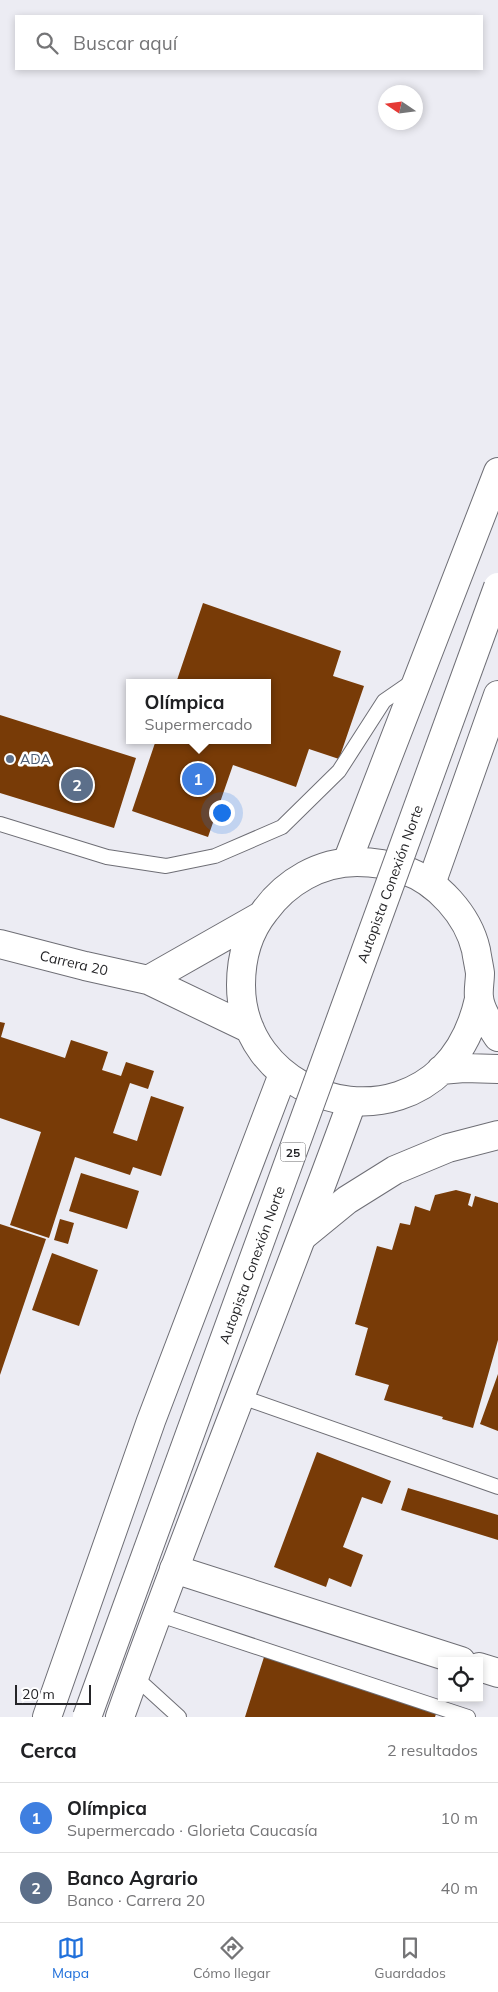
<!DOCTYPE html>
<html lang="es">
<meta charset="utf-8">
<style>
body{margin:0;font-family:Mulish,sans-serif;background:#f6f6f6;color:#202124}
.controls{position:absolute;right:15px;bottom:15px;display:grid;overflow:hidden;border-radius:0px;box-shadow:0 2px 8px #0003}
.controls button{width:45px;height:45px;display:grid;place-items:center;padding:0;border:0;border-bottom:1px solid #e0e0e0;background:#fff;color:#202124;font:25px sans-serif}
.compass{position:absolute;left:378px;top:85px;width:45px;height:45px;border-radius:50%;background:#fff;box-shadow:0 2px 8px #0003;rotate:283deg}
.scale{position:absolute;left:15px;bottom:12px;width:76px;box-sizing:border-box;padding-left:5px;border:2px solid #252528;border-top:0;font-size:14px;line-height:18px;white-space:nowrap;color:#252528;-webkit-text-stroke:4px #fff;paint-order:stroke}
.you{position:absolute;left:221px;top:812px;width:18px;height:18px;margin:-12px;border:4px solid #fff;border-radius:50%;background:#1a73e8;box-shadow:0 0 0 8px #1a73e833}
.badge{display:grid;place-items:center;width:32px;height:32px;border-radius:50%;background:#2070db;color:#fff;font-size:16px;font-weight:700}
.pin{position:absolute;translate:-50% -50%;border:2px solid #fff;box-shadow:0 1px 5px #0006}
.popup{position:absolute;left:126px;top:679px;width:145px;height:65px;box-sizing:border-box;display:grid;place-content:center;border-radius:0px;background:#fff;filter:drop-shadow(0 1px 4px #0005);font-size:16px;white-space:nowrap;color:#757577}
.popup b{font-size:19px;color:#202124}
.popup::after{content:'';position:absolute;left:50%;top:100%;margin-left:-10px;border:10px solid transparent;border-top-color:#fff}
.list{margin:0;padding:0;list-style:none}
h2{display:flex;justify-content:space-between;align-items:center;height:65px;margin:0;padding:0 20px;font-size:21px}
h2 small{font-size:16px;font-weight:400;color:#757577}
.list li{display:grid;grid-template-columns:32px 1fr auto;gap:15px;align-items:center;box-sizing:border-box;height:70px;padding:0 20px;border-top:1px solid #e0e0e0}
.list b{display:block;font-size:19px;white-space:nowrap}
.list p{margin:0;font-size:16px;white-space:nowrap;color:#757577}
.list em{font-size:16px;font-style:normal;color:#757577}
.icon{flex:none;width:28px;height:28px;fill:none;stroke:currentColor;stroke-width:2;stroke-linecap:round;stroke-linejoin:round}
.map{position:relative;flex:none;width:498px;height:1717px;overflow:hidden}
.search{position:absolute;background:#fff;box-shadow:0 2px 8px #0003;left:15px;right:15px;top:15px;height:55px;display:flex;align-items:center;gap:12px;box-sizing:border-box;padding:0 18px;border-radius:0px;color:#757577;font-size:19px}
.sheet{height:205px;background:#fff}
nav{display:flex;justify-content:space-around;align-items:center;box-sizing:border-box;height:70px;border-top:1px solid #e0e0e0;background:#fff;font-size:14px;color:#757577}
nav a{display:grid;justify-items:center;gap:2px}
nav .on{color:#2070db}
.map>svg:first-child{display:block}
.building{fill:#783b07}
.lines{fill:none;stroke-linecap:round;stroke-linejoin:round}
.service-casing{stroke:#6e6e75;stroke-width:16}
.minor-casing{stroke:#6e6e75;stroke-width:30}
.primary-casing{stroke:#6e6e75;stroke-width:30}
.trunk-casing{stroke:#6e6e75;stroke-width:30}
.service{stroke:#fff;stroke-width:14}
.minor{stroke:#fff;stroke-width:28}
.primary{stroke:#fff;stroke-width:28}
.trunk{stroke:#fff;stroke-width:28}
.trunk-bridge-casing{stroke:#6e6e75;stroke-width:30;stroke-linecap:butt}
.trunk-bridge{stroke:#fff;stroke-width:28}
.service-dot{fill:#5c6f8a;stroke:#fff;stroke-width:2}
.labels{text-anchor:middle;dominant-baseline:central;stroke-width:5;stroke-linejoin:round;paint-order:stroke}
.shield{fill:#fff;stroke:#666668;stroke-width:1}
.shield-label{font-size:12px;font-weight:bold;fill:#252528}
.service-label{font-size:14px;fill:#4e5e75;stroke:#fff;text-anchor:start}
.street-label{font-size:14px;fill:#252528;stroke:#fff}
</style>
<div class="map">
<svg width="498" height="1717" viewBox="0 0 498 1717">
<rect width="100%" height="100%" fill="#ececf3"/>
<path class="building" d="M203 603 341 651 333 676 364 686 339 759 309 749 296 787 233 765 208 837 132 811 156 740H267V683H176Z
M0 715 136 758 114 828 0 793Z
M0 1022 5 1023 1 1037 65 1058 71 1040 108 1052 102 1070 121 1076 126 1062 154 1071 148 1089 130 1083 113 1133 137 1141 151 1096 184 1107 161 1176 133 1167 130 1175 75 1157 49 1238 10 1225 41 1132 0 1118Z
M81 1173 139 1191 127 1229 69 1211Z
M456 1190 471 1194 468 1205 472 1207 475 1196 498 1203V1340L473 1428 442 1419 443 1417 384 1400 389 1385 355 1375 368 1328 355 1324 377 1246 392 1250 400 1223 410 1225 415 1206 430 1211 435 1195Z
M60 1219 74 1223 68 1244 54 1240Z
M0 1224 46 1239 0 1375Z
M52 1253 98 1270 79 1326 32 1310Z
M498 1374V1431L480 1424Z
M317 1452 391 1481 382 1504 362 1497 343 1547 363 1555 351 1587 329 1578 326 1587 274 1567Z
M408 1488 498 1515V1540L401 1510Z
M264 1657 436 1714 435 1717H245Z"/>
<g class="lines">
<defs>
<path id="service" d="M0 824 107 857 166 866 215 856 282 827 339 771 384 701 413 681
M239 1396 498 1487
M157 1614 468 1717
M134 1676 179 1717"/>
<path id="minor" d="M174 1569 461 1661
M479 1667 498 1673"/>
<path id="primary" d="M0 944 85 966 148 980 250 1029
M148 980 259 917
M479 999C473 1026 462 1050 443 1069 391 1120 305 1108 263 1052 249 1033 241 1009 241 985 241 958 248 932 265 911 286 882 320 862 357 862 373 862 388 864 404 870 437 881 468 915 476 950 477 957 479 966 480 973 480 981 478 990 479 997 480 1011 491 1026 498 1037
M441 1070 464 1068 498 1069
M303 1236 347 1200 395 1170 448 1148 498 1135"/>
<path id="trunk" d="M347 862 498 472
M431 884 498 695
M47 1717 151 1421 283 1074
M120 1717C193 1511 277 1308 352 1102"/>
</defs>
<use href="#service" class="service-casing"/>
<use href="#minor" class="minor-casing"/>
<use href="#primary" class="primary-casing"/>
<use href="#trunk" class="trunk-casing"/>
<use href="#service" class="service"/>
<use href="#minor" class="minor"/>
<use href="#primary" class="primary"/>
<use href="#trunk" class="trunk"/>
<defs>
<path id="trunk-bridge" d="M87 1717 498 587"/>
</defs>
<use href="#trunk-bridge" class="trunk-bridge-casing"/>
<use href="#trunk-bridge" class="trunk-bridge"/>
</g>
<circle class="service-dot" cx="10" cy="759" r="5"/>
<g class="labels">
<rect class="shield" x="280.5" y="1142.5" width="25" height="19" rx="4"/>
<g class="shield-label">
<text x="293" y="1152">25</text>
</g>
<g class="service-label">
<text x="20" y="759">ADA</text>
</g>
<g class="street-label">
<text transform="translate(390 884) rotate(-70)">Autopista Conexión Norte</text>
<text transform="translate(74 963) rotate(13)">Carrera 20</text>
<text transform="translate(252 1265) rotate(-70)">Autopista Conexión Norte</text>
</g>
</g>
</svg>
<div class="controls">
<button><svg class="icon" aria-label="locate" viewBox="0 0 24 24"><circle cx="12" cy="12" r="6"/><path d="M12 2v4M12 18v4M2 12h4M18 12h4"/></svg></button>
</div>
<svg class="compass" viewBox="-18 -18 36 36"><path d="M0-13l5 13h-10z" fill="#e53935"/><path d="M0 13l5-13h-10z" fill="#757577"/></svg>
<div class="scale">20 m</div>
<div class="you"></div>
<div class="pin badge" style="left:198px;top:779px;background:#3f7fe0">1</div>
<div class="popup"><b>Olímpica</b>Supermercado</div>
<div class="pin badge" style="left:77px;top:785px;background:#5c6f8a">2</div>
<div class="search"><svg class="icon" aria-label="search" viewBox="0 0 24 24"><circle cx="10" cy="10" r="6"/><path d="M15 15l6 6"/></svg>Buscar aquí</div>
</div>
<section class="sheet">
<h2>Cerca<small>2 resultados</small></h2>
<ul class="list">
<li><span class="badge" style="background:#3f7fe0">1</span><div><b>Olímpica</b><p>Supermercado · Glorieta Caucasía</p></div><em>10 m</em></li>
<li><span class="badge" style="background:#5c6f8a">2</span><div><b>Banco Agrario</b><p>Banco · Carrera 20</p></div><em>40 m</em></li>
</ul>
</section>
<nav>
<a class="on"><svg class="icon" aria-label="map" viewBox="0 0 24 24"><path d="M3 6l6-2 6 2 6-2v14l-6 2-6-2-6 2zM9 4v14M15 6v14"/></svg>Mapa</a>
<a><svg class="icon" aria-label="directions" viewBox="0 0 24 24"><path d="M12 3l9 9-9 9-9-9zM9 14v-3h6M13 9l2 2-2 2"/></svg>Cómo llegar</a>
<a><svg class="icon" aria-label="saved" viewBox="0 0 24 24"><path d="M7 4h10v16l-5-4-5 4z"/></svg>Guardados</a>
</nav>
